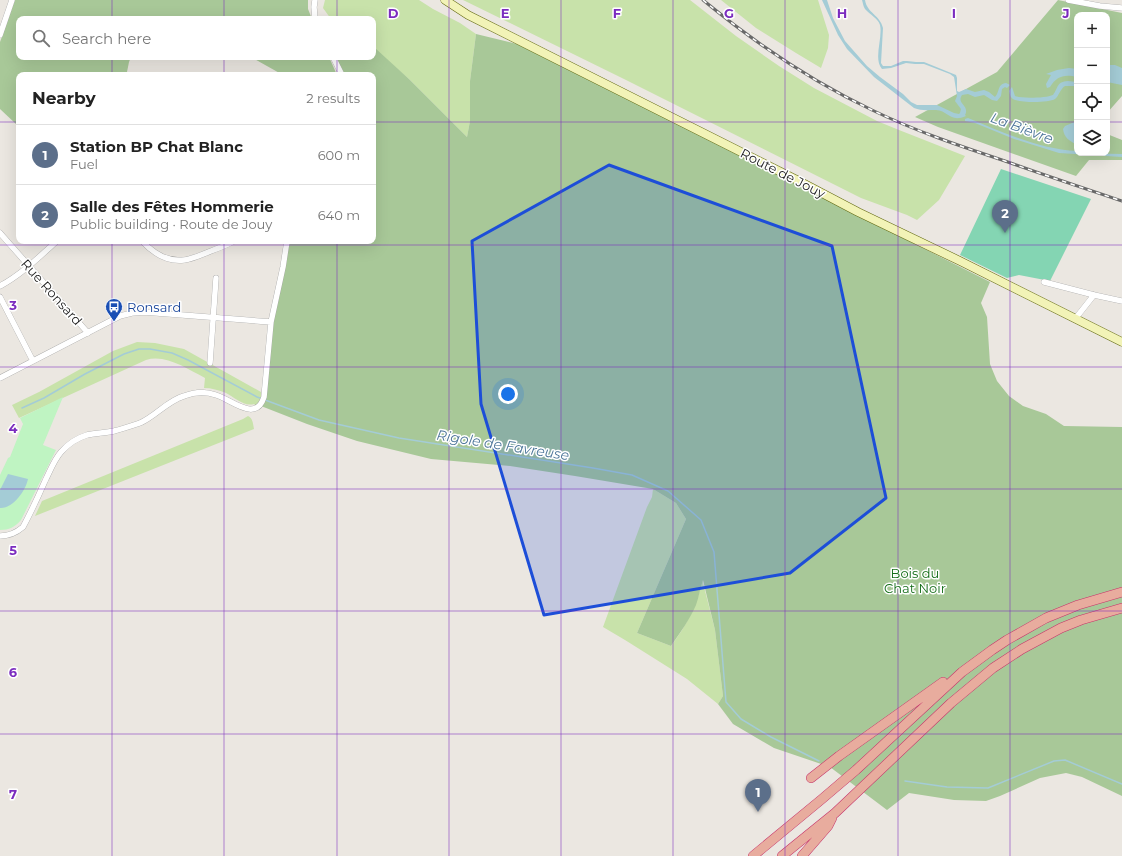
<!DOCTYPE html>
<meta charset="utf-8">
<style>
body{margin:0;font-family:Montserrat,sans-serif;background:#f2f2f2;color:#222}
.controls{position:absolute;right:12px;top:12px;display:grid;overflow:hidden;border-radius:8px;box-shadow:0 4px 16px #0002}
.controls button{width:36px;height:36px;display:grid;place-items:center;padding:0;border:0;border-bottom:1px solid #e0e0e0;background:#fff;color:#222;font:20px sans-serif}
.you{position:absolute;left:508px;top:394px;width:14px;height:14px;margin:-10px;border:3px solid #fff;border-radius:50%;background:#1a73e8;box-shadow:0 0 0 6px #1a73e833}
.badge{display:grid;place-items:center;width:26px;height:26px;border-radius:50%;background:#b51016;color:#fff;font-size:13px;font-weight:700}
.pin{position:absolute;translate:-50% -33px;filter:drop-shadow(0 1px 2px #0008)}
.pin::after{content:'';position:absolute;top:21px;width:14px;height:12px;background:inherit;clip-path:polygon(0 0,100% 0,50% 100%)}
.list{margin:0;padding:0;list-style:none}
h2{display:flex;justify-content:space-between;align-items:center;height:52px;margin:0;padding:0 16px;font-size:17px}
h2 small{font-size:13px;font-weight:400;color:#767676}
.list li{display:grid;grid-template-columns:26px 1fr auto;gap:12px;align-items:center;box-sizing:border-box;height:60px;padding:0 16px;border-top:1px solid #e0e0e0}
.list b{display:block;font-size:15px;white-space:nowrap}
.list p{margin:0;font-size:13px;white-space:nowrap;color:#767676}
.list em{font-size:13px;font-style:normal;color:#767676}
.icon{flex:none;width:22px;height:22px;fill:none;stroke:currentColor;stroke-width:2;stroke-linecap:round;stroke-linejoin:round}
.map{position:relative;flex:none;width:1122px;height:856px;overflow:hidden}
.search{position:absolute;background:#fff;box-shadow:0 4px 16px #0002;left:16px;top:16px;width:360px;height:44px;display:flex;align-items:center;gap:10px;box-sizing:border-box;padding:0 14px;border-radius:8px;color:#767676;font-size:15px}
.panel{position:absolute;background:#fff;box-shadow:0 4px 16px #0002;left:16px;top:72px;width:360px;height:172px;border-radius:8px}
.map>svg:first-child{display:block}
.grass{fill:#c8e2aa}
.forest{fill:#a8c898;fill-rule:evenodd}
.park{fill:#bff4c2}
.pitch{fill:#84d5b3}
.water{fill:#a4ccd6}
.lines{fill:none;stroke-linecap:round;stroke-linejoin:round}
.stream{stroke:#a4ccd6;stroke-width:1.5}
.minor-casing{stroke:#9f9f9f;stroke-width:6}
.secondary-casing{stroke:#5f660d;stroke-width:9}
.trunk-casing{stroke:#c5326a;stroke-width:10}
.minor{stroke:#fff;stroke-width:5.5}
.secondary{stroke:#f2f3b7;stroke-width:8}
.trunk{stroke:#e8ac9e;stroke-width:9}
.rail-casing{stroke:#696969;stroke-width:3}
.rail{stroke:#fff;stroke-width:1.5;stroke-dasharray:4.5;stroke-linecap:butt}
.marked{fill:#1d4ed8;fill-opacity:0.2;stroke:#1d4ed8;stroke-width:3;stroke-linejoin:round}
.grid{fill:none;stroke:#7b2cbf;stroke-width:1;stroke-opacity:0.55}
.labels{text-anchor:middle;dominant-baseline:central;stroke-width:3;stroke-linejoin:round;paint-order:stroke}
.street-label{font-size:13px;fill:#1b1b1b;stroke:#fff}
.transit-label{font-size:13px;fill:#164399;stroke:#fff;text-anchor:start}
.park-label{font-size:13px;fill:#146d18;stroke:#fff}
.water-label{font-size:14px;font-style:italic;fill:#4d769a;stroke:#fff}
.grid-label{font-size:13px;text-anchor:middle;font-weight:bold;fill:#7b2cbf;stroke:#fff;stroke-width:3;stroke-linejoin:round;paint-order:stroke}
</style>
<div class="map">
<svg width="1122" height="856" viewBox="0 0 1122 856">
<rect width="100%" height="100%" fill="#ebe7e1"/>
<path class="grass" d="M325 0H419L433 9 460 23 476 34 470 81V121L467 137 409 79 373 48V19H331L323 8Z
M463 0H690L736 36 779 66 814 88 877 121 899 130 965 156 939 200 917 220 907 215 861 198 626 80Z
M721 0H818L829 35 828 48 821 68 796 53 756 28Z
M137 342 155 343 184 349 261 392C262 398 260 401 256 406L254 404C244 407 234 397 226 393 219 390 211 388 204 388L205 378C187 369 166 354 146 360L19 418 12 405 39 392 113 351Z
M248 416C253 418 253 424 254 429L35 516 42 501 243 419Z
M653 489 676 503 686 519 637 633 671 646C686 626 699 603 702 579L715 630 723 696 718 704 687 679 625 640 603 627 647 507 652 497Z"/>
<path class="forest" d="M15 0H308V9L312 19H19V57H131L129 62 127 72 131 75H78L73 73 69 75H19V121L16 124 0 109V42Z
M1058 0 1122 13V96L1107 113V134L1122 140V160H1089L1076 176 938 127 915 117 997 72ZM1077 15H1107V153H1077Z
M476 34 521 45 990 282 981 303 987 317 990 364 997 381 1009 396 1023 406 1046 414 1064 426 1122 427V796L1082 777 1066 773 1040 778 1000 796 986 801 954 800 909 793 887 810 830 767 774 748 733 724 718 704 723 696 715 630 703 580C700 588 699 597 696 605 690 619 680 633 671 646L637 633 686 519 676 503 653 489 575 476 510 466 431 459 357 441 307 424 261 406 270 333 286 252 291 241H373V75H342L335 57H373V48H375L409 79 467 137 470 121V81Z
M251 57H329L337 75H283Z"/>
<path class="park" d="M63 397 43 445 56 450 21 520C15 527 9 530 0 530V475L8 458 10 457 23 424 20 418Z"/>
<path class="pitch" d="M1001 169 1091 199 1050 281 1019 275 1007 278 960 255Z"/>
<path class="water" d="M822 0H827L833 18 845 41 867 66 880 77 903 94 911 102 917 105H937L954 113 959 114 960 113 961 109 955 101 957 96 954 77 950 74 924 64H915L906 63 891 68 882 69C873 59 883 38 880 25 878 18 870 15 865 9 863 6 863 3 862 0H865C867 13 880 15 883 28L881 63 883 66H891L903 61H907L916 62H924L956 75 957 78V91L959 92 966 89 975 92 984 90 989 92 995 97C1000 92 997 84 1006 83L1010 85 1007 88 1005 87 1002 89 1001 96 997 101 992 100 984 95 975 97 968 94 962 95C956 104 970 105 965 115L966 116C950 123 949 111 936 110 928 110 921 111 914 108L874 77 847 49 838 35Z
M1108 65H1115L1122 68V85L1107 82V66Z
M1069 68 1077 69V77C1064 74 1057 76 1050 87L1047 88 1046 84 1051 75 1046 74 1057 70Z
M1068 81 1077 82V86H1065C1060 89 1059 96 1055 99 1049 103 1019 103 1013 99 1010 97 1010 94 1009 91L1012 87 1015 96C1022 99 1046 98 1053 95 1059 87 1056 82 1068 81Z
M968 118C1002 132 1039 149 1077 151V153L1122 154V157L1059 153 1014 139 975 123 965 121V119Z
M1077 121V145C1070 141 1064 138 1063 129L1065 126Z
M8 474 28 479C26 490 13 509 0 508V490Z"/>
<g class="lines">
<path class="stream" d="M22 408 44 398 85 374 124 354 139 349H150L172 353 188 360 257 397 319 420 399 438 593 468 632 475 668 491 701 520 714 552 726 702 741 719 771 737 819 761
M905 781 947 787 988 788 1054 761 1065 760 1122 784"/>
<defs>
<path id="minor" d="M1068 0 1100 6 1122 8
M315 19 314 7 315 0
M0 35 12 0
M333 57 342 75
M0 233 88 333
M142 241C153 253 167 262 184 260 193 259 203 254 211 251 219 248 227 245 234 241
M1044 282 1094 295 1122 301
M0 286C22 274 39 257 57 241
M0 297 33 361
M1075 319 1094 295
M210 363 216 278
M0 378 120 316 132 313 144 312 271 322
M0 536C9 536 16 533 23 527 31 512 38 497 45 481 50 471 54 460 61 452 68 444 77 438 87 435 95 433 105 433 114 431 122 429 131 426 140 423 156 416 167 401 184 396 194 392 205 391 216 395 232 400 256 423 264 397L271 322 283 267 287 241"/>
<path id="secondary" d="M445 0 468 15 799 181 858 212 960 261 1122 342"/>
<path id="trunk" d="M811 778 839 756 943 682
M753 856 822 799 856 770 962 672 992 650 1007 640 1046 618 1078 605 1122 592
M782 856 835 813 951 703 993 668 1022 649 1061 628 1081 620 1122 608
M802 856 828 826 832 818"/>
</defs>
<use href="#minor" class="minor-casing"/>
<use href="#secondary" class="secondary-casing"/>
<use href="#trunk" class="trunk-casing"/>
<use href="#minor" class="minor"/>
<use href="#secondary" class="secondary"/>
<use href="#trunk" class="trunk"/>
<defs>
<path id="rail" d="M703 0C755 43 811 81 872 110 915 131 960 146 1005 161 1044 175 1083 188 1122 201"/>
</defs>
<use href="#rail" class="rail-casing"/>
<use href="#rail" class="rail"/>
</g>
<path class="marked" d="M609 165 832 246 886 498 790 573 544 615 481 404 472 241Z"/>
<path class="grid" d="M112 0V19M224 0V19M337 0V19M449 0V856M561 0V856M673 0V856M785 0V856M898 0V856M1010 0V856M112 57V75M224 57V75M337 57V75M0 122H19M373 122H1077M1107 122H1122M112 241V856M224 241V856M337 241V856M0 245H1122M0 367H1122M0 489H1122M0 611H1122M0 734H1122"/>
<defs>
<symbol id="bus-pin" viewBox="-11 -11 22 30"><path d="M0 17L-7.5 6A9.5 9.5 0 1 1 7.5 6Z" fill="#1a4fb4" stroke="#fff"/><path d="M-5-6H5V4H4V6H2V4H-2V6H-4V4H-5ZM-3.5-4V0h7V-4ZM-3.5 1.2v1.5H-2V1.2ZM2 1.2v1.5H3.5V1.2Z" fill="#fff"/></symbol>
</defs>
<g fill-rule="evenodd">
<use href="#bus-pin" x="104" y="297" width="20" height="27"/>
</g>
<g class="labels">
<g class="street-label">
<text transform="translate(783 173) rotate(27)">Route de Jouy</text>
<text transform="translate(52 292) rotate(48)">Rue Ronsard</text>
</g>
<g class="transit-label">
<text x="127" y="307">Ronsard</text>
</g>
<g class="park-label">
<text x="915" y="573">Bois du<tspan x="915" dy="15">Chat Noir</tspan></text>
</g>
<g class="water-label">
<text transform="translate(1022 128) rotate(20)">La Bièvre</text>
<text transform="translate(503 445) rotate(9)">Rigole de Favreuse</text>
</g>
</g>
<g class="grid-label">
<text x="393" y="18">D</text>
<text x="505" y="18">E</text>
<text x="617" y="18">F</text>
<text x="729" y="18">G</text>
<text x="842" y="18">H</text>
<text x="954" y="18">I</text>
<text x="1066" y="18">J</text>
<text x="13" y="310">3</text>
<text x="13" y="433">4</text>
<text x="13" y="555">5</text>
<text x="13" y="677">6</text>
<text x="13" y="799">7</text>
</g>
</svg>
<div class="controls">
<button>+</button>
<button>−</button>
<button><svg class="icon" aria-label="locate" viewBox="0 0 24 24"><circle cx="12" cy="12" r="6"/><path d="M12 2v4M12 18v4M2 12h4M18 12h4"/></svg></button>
<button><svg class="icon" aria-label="layers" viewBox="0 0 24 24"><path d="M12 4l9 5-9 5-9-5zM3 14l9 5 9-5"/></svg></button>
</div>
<div class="you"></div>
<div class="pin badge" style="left:758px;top:812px;background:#5c6f8a">1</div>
<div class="pin badge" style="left:1005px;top:233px;background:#5c6f8a">2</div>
<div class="search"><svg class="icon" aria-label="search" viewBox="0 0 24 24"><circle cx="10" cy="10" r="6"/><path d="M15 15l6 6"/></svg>Search here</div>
<section class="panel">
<h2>Nearby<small>2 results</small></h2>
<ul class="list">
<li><span class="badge" style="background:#5c6f8a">1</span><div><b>Station BP Chat Blanc</b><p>Fuel</p></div><em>600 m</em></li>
<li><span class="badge" style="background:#5c6f8a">2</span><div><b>Salle des Fêtes Hommerie</b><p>Public building · Route de Jouy</p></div><em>640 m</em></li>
</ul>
</section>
</div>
